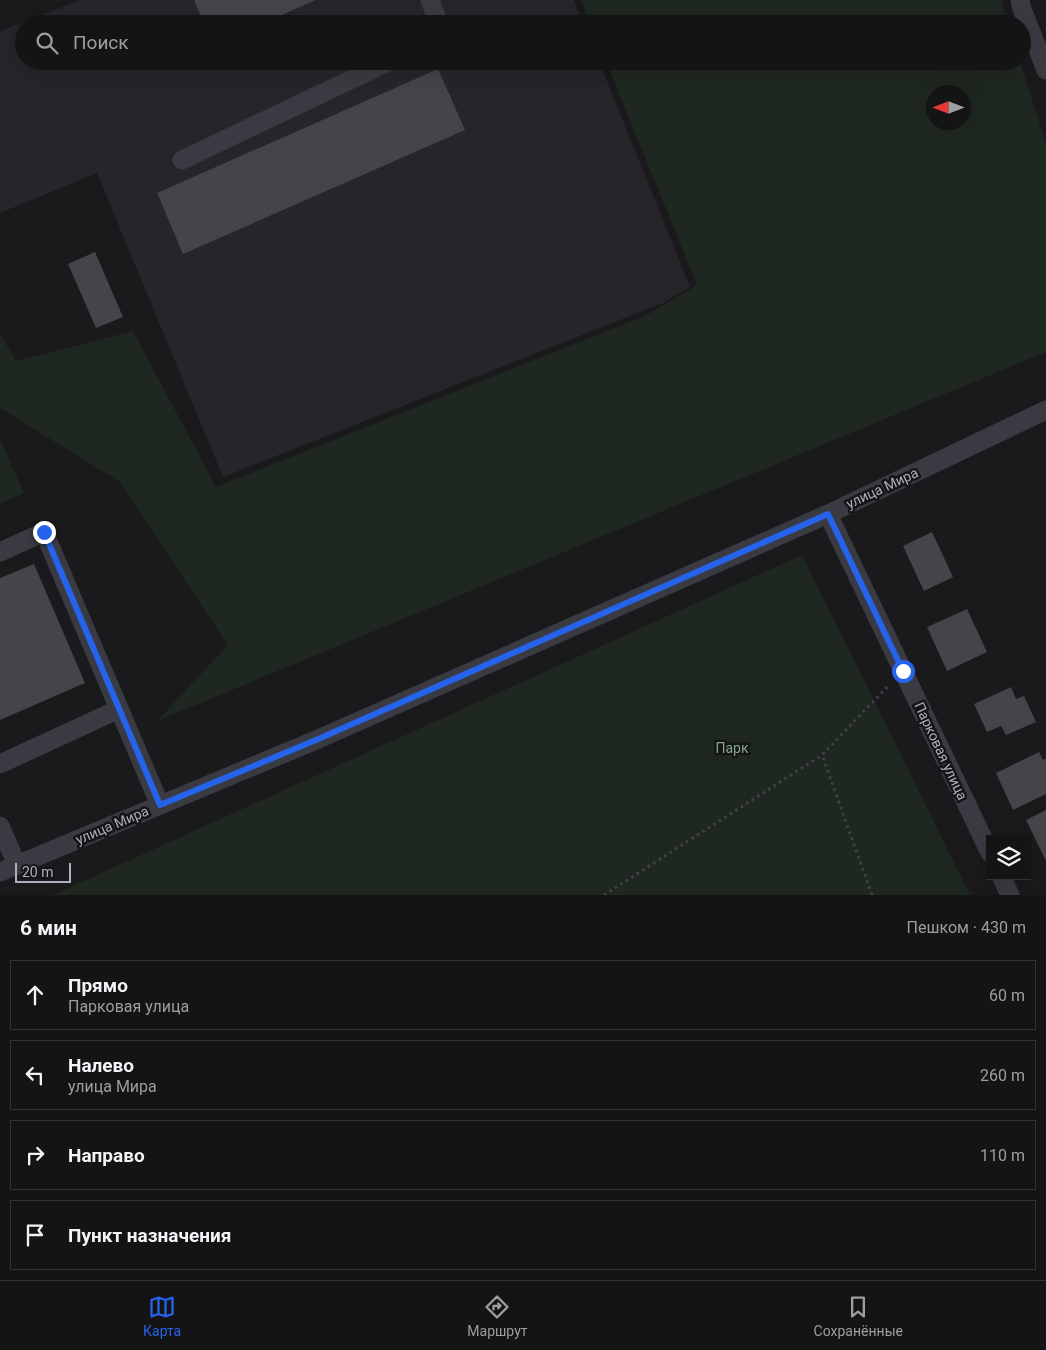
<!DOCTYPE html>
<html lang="ru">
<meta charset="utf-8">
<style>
body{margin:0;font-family:Roboto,sans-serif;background:#212122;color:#f1f3f6}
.controls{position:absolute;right:15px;bottom:15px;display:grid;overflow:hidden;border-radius:0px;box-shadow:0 5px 20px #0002}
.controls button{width:45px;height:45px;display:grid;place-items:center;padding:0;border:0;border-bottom:1px solid #333334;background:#141415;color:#f1f3f6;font:25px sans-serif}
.compass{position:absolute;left:926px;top:85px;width:45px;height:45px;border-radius:50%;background:#141415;box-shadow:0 5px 20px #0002;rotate:270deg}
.scale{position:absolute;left:15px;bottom:12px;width:56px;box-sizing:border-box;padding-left:5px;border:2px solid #abb0bd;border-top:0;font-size:14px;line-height:18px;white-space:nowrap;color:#abb0bd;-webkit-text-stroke:4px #151417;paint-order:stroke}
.stop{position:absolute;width:15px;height:15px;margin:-11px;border:4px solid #2563eb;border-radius:50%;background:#fff}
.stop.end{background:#2563eb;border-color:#fff;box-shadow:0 1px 5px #0008}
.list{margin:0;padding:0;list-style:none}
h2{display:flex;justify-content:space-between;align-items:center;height:65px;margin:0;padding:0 20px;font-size:21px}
h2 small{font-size:16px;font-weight:400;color:#9d9ea0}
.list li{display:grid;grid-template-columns:32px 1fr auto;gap:15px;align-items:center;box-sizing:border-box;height:70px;margin:0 10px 10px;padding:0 10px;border:1px solid #333334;border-radius:0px}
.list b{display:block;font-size:19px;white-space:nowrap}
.list p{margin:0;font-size:16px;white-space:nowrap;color:#9d9ea0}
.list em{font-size:16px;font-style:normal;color:#9d9ea0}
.icon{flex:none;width:28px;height:28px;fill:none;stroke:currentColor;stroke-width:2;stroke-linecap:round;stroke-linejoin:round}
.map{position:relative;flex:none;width:1046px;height:895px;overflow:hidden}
.search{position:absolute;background:#141415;box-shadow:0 5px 20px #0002;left:15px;right:15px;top:15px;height:55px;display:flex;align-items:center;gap:12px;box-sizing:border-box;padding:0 18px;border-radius:28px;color:#9d9ea0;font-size:19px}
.sheet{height:385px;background:#141415}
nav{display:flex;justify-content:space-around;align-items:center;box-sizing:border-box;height:70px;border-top:1px solid #333334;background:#141415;font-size:14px;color:#9d9ea0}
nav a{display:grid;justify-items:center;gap:2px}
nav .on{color:#2563eb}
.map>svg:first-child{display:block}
.built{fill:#262529}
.green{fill:#1f2820;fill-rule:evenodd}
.building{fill:#444449}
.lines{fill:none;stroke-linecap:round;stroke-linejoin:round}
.path{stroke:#404249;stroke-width:3;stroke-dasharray:2.5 4;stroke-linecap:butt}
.minor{stroke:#3a3b42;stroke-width:19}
.route{stroke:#2563eb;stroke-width:6}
.labels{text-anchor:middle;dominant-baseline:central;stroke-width:5;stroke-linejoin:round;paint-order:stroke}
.street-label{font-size:14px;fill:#abb0bd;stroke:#151417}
.park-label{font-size:14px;fill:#81a984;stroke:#151417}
</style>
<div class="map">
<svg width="1046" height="895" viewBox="0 0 1046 895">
<rect width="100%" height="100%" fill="#1a1a1c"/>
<path class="built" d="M80 0H574L583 24H24V61H599L690 287 663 303 223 477 97 173 0 213V31Z"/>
<path class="green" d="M581 0H1001L1008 24H590Z
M606 61H1020L1046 144V352L157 721 228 645 120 482 0 408V334L16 361 133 331 216 487 645 316 697 285ZM964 92V122H934V92Z
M0 440 24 493 0 504Z
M802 555 970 895H53Z"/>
<path class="building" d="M194 0H316L261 24H204Z
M438 69 465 130 183 254 157 193Z
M95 252 123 317 96 328 68 264Z
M932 532 953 577 924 591 903 546Z
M34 564 85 683 0 720V578Z
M967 609 987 652 947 671 927 627Z
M1011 687 1016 699 1024 696 1036 722 1006 735 1001 726 987 732 974 704Z
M1039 752 1043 760 1046 758V794L1013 810 996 773Z
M1046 810V861L1026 820Z"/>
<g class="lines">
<path class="path" d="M604 895 822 755
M872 895 822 755 890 684"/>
<path class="minor" d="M430 0 439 24
M1020 0 1022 9 1046 70
M182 160 390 61
M828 514 990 853
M0 552 44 532 160 805
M0 764 119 709
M0 826 17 865
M0 872 316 740 828 514 1046 410
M1001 876 1010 895"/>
</g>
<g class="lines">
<path class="route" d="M44 532 160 805 316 740 828 514 903 671"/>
</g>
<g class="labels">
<g class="street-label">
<text transform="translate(882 488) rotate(-25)">улица Мира</text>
<text transform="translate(941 751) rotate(65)">Парковая улица</text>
<text transform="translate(112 825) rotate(-23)">улица Мира</text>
</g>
<g class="park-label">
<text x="732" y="748">Парк</text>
</g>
</g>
</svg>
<div class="controls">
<button><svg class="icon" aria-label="layers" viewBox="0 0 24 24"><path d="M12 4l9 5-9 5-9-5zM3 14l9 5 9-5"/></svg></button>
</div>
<svg class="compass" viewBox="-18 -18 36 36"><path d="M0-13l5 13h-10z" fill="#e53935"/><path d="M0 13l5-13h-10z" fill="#9d9ea0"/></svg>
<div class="scale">20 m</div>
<div class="stop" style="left:903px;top:671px"></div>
<div class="stop end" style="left:44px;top:532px"></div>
<div class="search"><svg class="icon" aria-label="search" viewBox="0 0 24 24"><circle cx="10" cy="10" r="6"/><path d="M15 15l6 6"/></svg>Поиск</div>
</div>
<section class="sheet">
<h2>6 мин<small>Пешком · 430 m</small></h2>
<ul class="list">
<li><svg class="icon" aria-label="ahead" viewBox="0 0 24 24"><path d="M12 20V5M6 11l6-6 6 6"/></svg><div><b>Прямо</b><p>Парковая улица</p></div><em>60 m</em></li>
<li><svg class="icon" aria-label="left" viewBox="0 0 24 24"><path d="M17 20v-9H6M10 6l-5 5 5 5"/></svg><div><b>Налево</b><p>улица Мира</p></div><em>260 m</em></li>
<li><svg class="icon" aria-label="right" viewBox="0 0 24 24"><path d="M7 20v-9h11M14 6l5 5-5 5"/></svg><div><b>Направо</b></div><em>110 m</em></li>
<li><svg class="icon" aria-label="arrive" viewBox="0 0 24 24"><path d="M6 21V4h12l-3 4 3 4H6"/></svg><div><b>Пункт назначения</b></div></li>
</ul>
</section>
<nav>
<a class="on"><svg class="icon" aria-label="map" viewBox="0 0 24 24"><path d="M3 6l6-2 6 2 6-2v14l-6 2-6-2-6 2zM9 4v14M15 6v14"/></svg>Карта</a>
<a><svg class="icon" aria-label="directions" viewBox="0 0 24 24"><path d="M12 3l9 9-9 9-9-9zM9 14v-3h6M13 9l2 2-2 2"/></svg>Маршрут</a>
<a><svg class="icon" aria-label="saved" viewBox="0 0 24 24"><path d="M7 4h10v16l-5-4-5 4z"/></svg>Сохранённые</a>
</nav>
